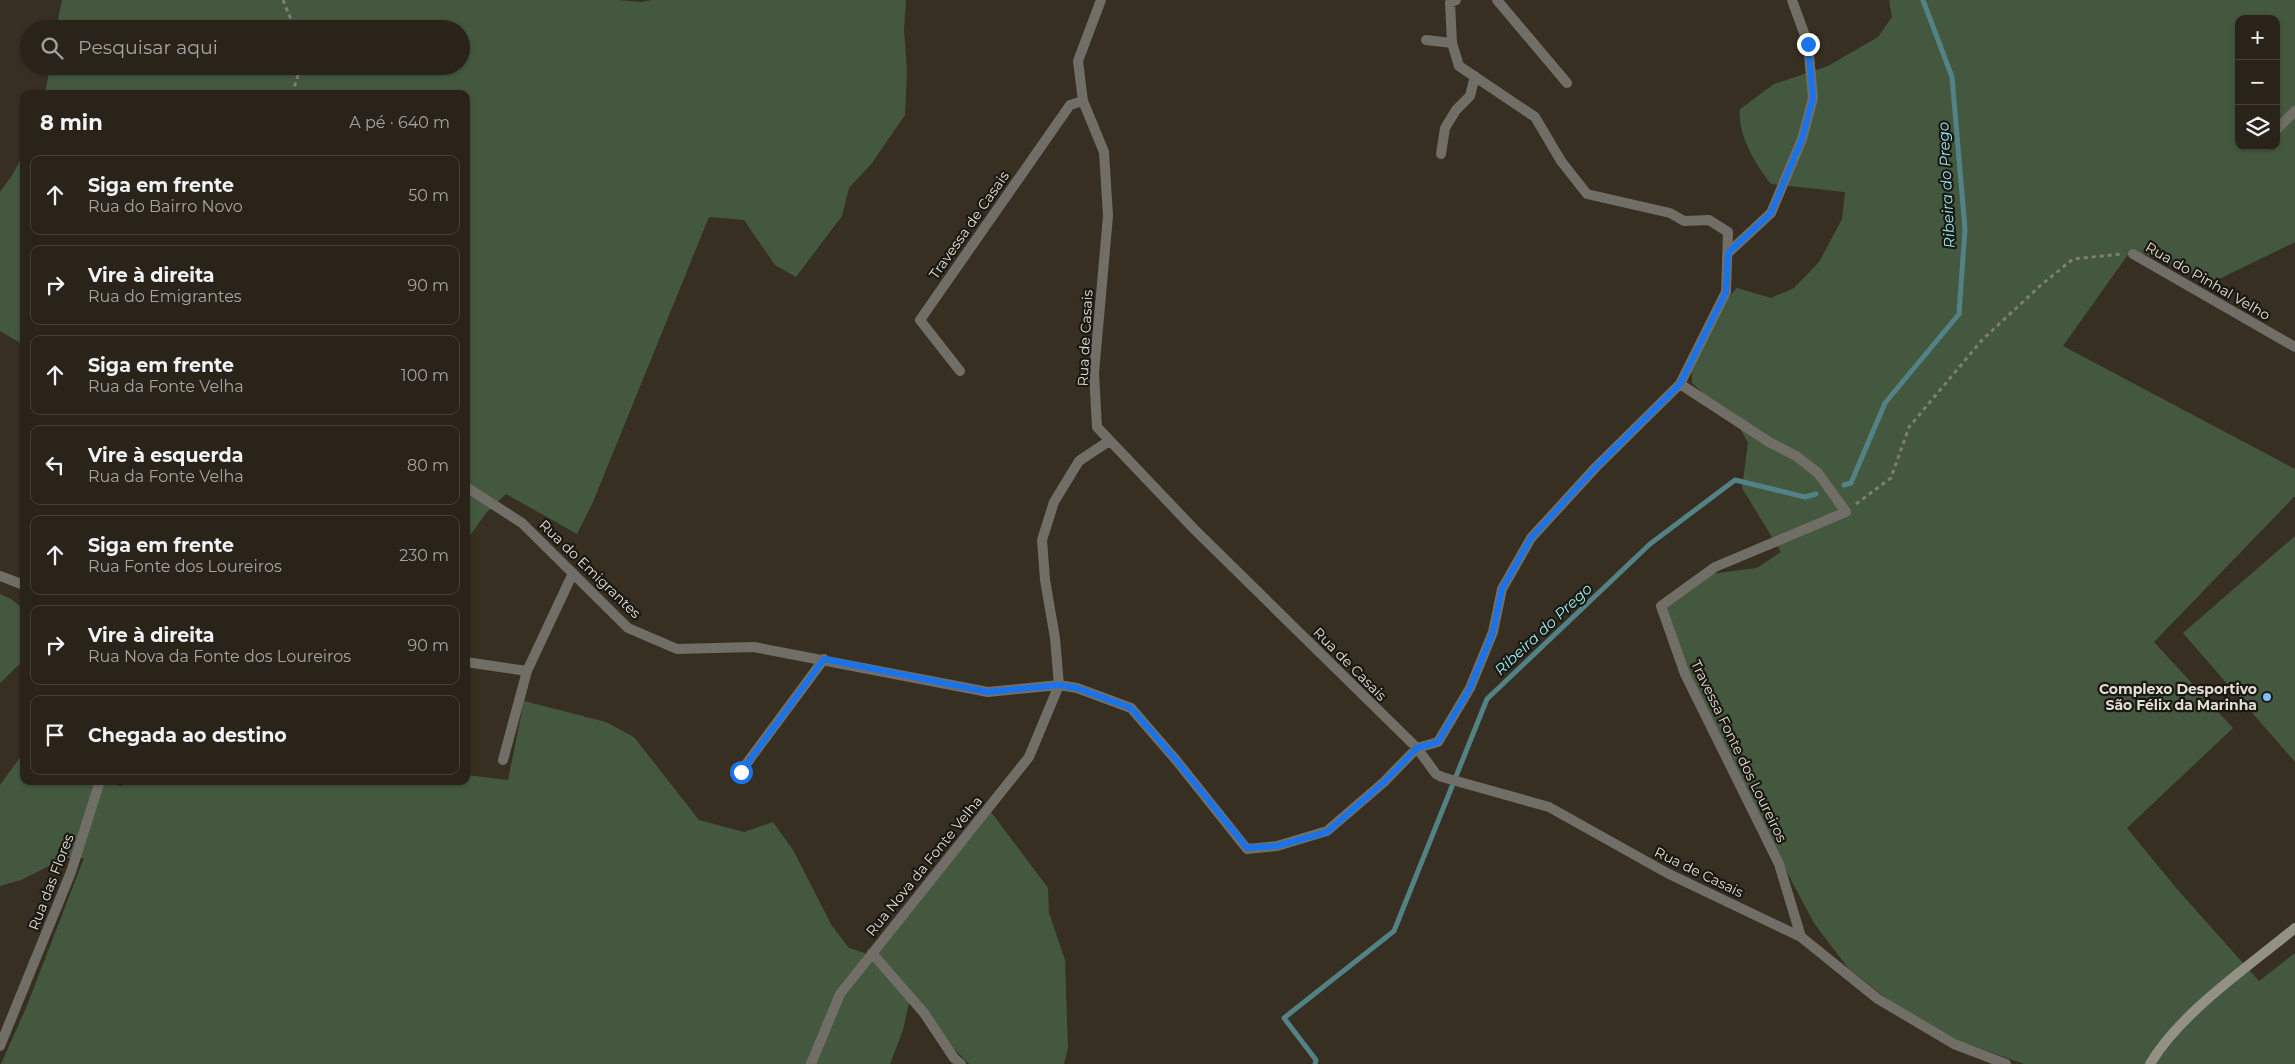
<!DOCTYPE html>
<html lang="pt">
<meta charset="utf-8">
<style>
body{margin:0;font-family:Montserrat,sans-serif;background:#352f27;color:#f1f3f6}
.controls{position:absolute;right:15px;top:15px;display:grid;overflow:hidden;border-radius:10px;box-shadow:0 1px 4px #0004}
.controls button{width:45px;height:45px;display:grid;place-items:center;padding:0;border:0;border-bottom:1px solid #454039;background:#29231a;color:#f1f3f6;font:25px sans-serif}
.stop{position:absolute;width:15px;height:15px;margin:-11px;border:4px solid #1a73e8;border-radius:50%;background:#fff}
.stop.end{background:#1a73e8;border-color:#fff;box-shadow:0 1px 5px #0008}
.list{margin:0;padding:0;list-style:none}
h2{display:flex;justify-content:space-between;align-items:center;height:65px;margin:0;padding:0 20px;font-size:21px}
h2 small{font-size:16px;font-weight:400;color:#a5a4a2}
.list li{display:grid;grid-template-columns:32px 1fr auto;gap:15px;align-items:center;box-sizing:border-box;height:80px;margin:0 10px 10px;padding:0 10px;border:1px solid #454039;border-radius:10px}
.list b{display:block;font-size:19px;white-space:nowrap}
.list p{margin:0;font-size:16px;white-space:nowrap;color:#a5a4a2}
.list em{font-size:16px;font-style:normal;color:#a5a4a2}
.icon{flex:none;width:28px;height:28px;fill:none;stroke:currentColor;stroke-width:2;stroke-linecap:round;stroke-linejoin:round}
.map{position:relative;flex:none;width:2295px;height:1064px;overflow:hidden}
.search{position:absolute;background:#29231a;box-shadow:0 1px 4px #0004;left:20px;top:20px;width:450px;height:55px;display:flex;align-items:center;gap:12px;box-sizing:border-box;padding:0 18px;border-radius:28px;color:#a5a4a2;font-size:19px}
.panel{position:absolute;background:#29231a;box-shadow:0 1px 4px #0004;left:20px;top:90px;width:450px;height:695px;border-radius:10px}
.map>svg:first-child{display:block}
.green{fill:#445840;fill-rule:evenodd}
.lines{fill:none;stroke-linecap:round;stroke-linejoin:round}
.stream{stroke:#528285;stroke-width:5}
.path{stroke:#827c71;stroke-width:3;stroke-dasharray:4 4;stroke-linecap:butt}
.lane{stroke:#706e66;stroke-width:10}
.street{stroke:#706e66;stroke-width:10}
.secondary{stroke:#939084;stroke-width:10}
.route{stroke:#1a73e8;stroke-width:6}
.poi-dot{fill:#7dbef9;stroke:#1b1812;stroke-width:2}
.labels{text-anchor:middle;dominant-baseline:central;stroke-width:4.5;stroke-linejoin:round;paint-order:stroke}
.street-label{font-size:14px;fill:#e2ded5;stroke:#1b1812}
.poi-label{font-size:14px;font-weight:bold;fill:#e2ded5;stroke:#1b1812;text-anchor:end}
.water-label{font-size:15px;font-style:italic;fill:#96ebf1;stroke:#1b1812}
</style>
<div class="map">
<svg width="2295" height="1064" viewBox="0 0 2295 1064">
<rect width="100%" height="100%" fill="#372f22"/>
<path class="green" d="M62 0H618L641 2 652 0H906L904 30 907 71 905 115 872 163 849 188 842 216 796 277 775 265 744 220 709 217 593 502 577 534 506 494 486 513 466 541V94H45L50 66H461V29H56Z
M1889 0H2295V242L2213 282 2132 249 2063 346 2295 469V496L2154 642 2233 728 2127 828 2177 889 2259 981 2295 953V1064H2024L1925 1029 1848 968 1814 923 1788 874 1656 606 1710 574 1757 568 1781 552 1742 488 1748 443 1740 428 1692 383 1691 362 1724 302 1737 288 1771 298 1794 288 1819 262 1842 219 1845 192 1771 184C1756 165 1737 134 1740 109L1774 84 1828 66 1878 37 1892 17ZM2239 19H2276V146H2239Z
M24 153V345L0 331V192L13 174Z
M2295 536V762L2183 633Z
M0 594 11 599 24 609V660L0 683Z
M524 701 606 722 634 737 699 820 744 832 773 822 793 850 832 926 849 948 871 955 991 812 1048 888 1049 913 1065 960 1068 1048 1064 1064H969L909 1003 903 1030 890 1064H1L26 1008 84 858H65L21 880 0 886V785L24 752V781H89L122 786 124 781H466V775L508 780Z"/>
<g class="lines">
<path class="stream" d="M1844 485 1851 483 1885 403 1959 314 1965 229 1952 77 1923 0
M1315 1064 1316 1060 1284 1018 1394 931 1487 699 1650 544 1735 480 1805 497 1816 494"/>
<path class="path" d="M283 0 295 29
M292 94 301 66
M1856 504 1891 478 1909 427 1982 340 2041 285 2073 259 2121 254"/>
<path class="lane" d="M1497 0 1567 83
M2276 130 2295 111"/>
<path class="street" d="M1101 0 1078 61 1083 101 1104 152 1108 216 1094 373 1097 427 1194 529 1417 748 1436 774 1442 777 1549 807 1667 873 1801 937 1878 999 1954 1044 2006 1064
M1426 40 1452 43
M1441 154 1445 128 1456 110 1470 96 1475 76
M1728 253 1771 213 1802 139 1813 98 1808 44 1792 0
M2133 254 2295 347
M960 371 920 320 1070 105 1083 101
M1680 384 1769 442 1796 456 1818 473 1846 512 1715 567 1661 606 1685 674 1779 864 1801 937
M466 487 522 523 628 628 677 649 754 647 988 692 1059 685 1077 688 1131 708 1176 760 1247 849 1277 846 1327 831 1384 782 1417 748 1438 742 1470 688 1493 632 1502 589 1531 538 1596 467 1680 384 1726 292 1728 232 1709 220 1684 221 1670 213 1587 194 1561 161 1535 117 1459 66 1452 43 1450 3 1456 0
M0 576 24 585
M466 662 527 671
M503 760 527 671 573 573
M741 771 824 659
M872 953 924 1013 954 1058 961 1064
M0 1046 71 872 100 781
M811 1064 840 994 1029 757 1059 685 1055 638 1045 580 1042 540 1054 502 1079 461 1109 441"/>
<path class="secondary" d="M2150 1064C2181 1012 2248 967 2295 928"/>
</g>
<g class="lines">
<path class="route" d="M741 772 824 659 988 692 1059 685 1077 688 1131 708 1176 760 1247 848 1277 846 1327 832 1384 782 1417 748 1438 742 1470 688 1493 632 1502 589 1531 538 1596 467 1680 384 1726 292 1728 253 1771 213 1802 139 1813 98 1808 44"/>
</g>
<circle class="poi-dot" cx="2267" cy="697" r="5"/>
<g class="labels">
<g class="street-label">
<text transform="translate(969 225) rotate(-55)">Travessa de Casais</text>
<text transform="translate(2208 281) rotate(30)">Rua do Pinhal Velho</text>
<text transform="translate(1085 338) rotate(-87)">Rua de Casais</text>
<text transform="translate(590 569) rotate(44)">Rua do Emigrantes</text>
<text transform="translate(1350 664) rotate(45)">Rua de Casais</text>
<text transform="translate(1739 751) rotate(64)">Travessa Fonte dos Loureiros</text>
<text transform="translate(924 866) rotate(-51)">Rua Nova da Fonte Velha</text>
<text transform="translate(1699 872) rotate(26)">Rua de Casais</text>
<text transform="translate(51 882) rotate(-69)">Rua das Flores</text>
</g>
<g class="poi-label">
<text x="2257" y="689">Complexo Desportivo<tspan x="2257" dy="16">São Félix da Marinha</tspan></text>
</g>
<g class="water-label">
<text transform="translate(1946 185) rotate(-93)">Ribeira do Prego</text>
<text transform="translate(1543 629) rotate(-43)">Ribeira do Prego</text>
</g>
</g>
</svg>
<div class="controls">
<button>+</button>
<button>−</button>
<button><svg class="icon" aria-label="layers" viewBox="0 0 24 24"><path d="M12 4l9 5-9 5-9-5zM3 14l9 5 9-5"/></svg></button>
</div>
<div class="stop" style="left:741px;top:772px"></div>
<div class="stop end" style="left:1808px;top:44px"></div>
<div class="search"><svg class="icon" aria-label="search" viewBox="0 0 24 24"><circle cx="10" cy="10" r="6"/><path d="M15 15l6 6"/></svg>Pesquisar aqui</div>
<section class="panel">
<h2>8 min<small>A pé · 640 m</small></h2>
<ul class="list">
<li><svg class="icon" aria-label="ahead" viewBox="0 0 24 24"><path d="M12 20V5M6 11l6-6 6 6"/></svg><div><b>Siga em frente</b><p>Rua do Bairro Novo</p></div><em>50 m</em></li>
<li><svg class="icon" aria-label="right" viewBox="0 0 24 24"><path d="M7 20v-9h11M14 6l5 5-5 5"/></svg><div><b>Vire à direita</b><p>Rua do Emigrantes</p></div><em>90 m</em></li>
<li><svg class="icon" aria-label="ahead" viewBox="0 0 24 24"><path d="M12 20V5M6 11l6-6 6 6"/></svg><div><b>Siga em frente</b><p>Rua da Fonte Velha</p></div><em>100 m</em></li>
<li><svg class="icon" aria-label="left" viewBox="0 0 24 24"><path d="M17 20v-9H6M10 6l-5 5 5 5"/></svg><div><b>Vire à esquerda</b><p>Rua da Fonte Velha</p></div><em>80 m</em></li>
<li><svg class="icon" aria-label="ahead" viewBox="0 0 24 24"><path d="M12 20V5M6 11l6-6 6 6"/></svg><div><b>Siga em frente</b><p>Rua Fonte dos Loureiros</p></div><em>230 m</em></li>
<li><svg class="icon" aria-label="right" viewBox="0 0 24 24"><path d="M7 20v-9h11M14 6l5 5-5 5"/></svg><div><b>Vire à direita</b><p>Rua Nova da Fonte dos Loureiros</p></div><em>90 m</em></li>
<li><svg class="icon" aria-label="arrive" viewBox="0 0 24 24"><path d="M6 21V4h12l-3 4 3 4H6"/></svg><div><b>Chegada ao destino</b></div></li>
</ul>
</section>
</div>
